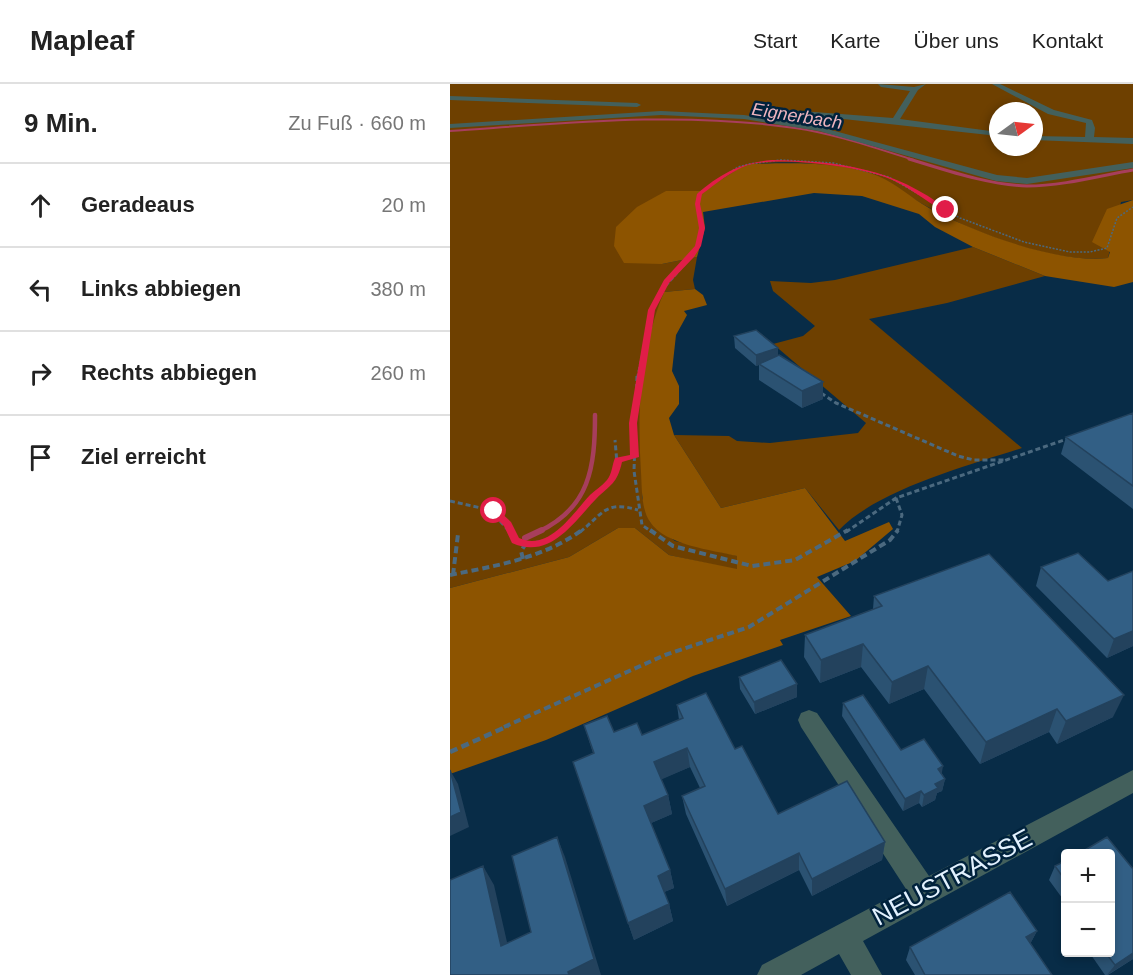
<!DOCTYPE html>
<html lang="de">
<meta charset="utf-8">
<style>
body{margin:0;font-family:Arial,sans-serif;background:#f2f2f2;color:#222}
.controls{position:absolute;right:18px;bottom:18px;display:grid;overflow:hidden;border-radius:6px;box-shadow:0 3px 9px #0003}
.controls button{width:54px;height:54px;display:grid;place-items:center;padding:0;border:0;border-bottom:2px solid #e0e0e0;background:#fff;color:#222;font:30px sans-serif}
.compass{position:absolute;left:539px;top:18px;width:54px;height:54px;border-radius:50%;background:#fff;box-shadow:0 3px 9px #0003;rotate:75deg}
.stop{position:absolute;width:18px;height:18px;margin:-14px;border:4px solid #e11d48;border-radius:50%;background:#fff}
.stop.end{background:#e11d48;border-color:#fff;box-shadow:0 2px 6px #0008}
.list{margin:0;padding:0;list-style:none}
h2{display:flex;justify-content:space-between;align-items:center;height:78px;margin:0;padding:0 24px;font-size:26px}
h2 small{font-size:20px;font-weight:400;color:#767676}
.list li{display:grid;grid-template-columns:39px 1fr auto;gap:18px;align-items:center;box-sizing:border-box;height:84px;padding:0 24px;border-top:2px solid #e0e0e0}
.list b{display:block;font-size:22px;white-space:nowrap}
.list em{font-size:20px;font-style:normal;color:#767676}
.icon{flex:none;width:33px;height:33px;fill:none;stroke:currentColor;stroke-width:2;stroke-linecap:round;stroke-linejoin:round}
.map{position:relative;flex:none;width:683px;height:891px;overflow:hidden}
header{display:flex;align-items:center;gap:36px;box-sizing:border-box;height:84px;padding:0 30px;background:#fff;border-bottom:2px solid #e0e0e0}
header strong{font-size:28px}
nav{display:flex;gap:33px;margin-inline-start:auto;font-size:21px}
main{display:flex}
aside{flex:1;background:#fff}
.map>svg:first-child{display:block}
.green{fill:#6e4000;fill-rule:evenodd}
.forest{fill:#8d5400}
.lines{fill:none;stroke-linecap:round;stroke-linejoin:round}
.stream-far3{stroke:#a73e5c;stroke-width:2}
.stream-far2{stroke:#a73e5c;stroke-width:3}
.stream-far1{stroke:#a73e5c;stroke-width:4.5}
.stream{stroke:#a73e5c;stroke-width:6}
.path-far4{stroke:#4b697f;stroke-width:1.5;stroke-dasharray:2 1.5;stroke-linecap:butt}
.path-far3{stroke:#4b697f;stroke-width:2;stroke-dasharray:4.5 2;stroke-linecap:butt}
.path-far2{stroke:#4b697f;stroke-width:3;stroke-dasharray:5 3;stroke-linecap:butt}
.path-far1{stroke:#4b697f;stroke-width:4;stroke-dasharray:7 4;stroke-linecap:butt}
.path{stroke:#4b697f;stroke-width:4.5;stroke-dasharray:8 4.5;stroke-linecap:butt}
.minor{fill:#43605c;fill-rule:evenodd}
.wall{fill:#2b5272}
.shaded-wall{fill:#23425d}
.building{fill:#325f85;stroke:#23425d;stroke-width:1.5}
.route{fill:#e11d48}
.labels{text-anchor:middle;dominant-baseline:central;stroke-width:5;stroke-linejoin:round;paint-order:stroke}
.far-water-label{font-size:18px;font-style:italic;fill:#eeb5bf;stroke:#00223c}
.near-street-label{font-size:26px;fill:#e2f1fe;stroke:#00223c}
</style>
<header>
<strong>Mapleaf</strong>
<nav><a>Start</a><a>Karte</a><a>Über uns</a><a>Kontakt</a></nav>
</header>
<main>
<aside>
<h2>9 Min.<small>Zu Fuß · 660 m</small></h2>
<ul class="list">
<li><svg class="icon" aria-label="ahead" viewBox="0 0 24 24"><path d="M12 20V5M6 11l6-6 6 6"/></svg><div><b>Geradeaus</b></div><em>20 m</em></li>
<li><svg class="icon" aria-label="left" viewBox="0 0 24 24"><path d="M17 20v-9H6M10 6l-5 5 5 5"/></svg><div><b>Links abbiegen</b></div><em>380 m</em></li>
<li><svg class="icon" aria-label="right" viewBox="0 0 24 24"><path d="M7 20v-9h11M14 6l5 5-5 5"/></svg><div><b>Rechts abbiegen</b></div><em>260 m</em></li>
<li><svg class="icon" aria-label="arrive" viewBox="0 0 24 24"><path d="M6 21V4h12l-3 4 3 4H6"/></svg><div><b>Ziel erreicht</b></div></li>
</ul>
</aside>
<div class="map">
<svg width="683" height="891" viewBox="0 0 683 891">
<rect width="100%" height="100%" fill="#082c47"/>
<path class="green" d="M0 0H683V116L671 118 658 174C605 180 523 149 476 122 440 102 429 89 386 83 357 78 319 75 291 84 279 88 268 100 256 106 246 111 227 107 216 107L212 180 247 173 243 196 245 205 214 208 197 260 192 413 200 438 225 457 288 472 287 486 219 471 185 444H168L119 473 0 504ZM548 27H584V63H548Z
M523 163 595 192 497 219 419 235 572 364C519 381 427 406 389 446L355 404 271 424 224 351 279 352 287 357 320 359 408 349 416 339 323 260 353 252 365 242 323 207 320 197 361 199 385 196Z"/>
<path class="forest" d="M301 80C342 79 389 77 428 92 447 100 461 114 479 124 523 148 608 180 658 174L660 168 642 158 657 125 683 116V198L664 203 595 192 523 163 485 143 469 130 412 112 364 109 253 128 255 144 247 173 212 180 174 179 164 162 166 143 187 123 216 107H254L289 84Z
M245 205 253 211 257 221 234 227 237 231 226 251 222 287 229 302V320L219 334 224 351 271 424 355 404 395 457 439 438 443 445 405 477 367 493 401 532 330 556 333 561 243 592 96 656 0 690V504L119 473 168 444H185L219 471 287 485V472C262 466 215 461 200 438 191 425 192 403 191 388 187 327 190 266 214 208Z"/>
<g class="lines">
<path class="stream-far3" d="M0 47C116 39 230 27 345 44 386 50 425 64 464 76"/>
<path class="stream-far2" d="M459 75C496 86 538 101 577 102 612 102 649 92 683 86"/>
<path class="stream-far1" d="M88 448C140 424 145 383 145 331"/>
<path class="stream" d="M75 454 92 446"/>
<path class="path-far4" d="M242 172 250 152 249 109 288 83 299 80 331 76 383 79 439 93 510 134 574 158 620 168H640L657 164 667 134 683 123"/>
<path class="path-far3" d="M187 294 200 234 209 210 243 171"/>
<path class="path-far2" d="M187 292 184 387 192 441 202 448
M371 309 386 319 508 372 524 376H554
M168 376 184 373
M446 414 452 431 447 448
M0 417 40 426 60 448
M110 448 162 396 167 379 165 356
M130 448C153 430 155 416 188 426
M396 448 446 414 617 355"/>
<path class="path-far1" d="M60 446 65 457C84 462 97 459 112 446
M200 446 223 462 302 482 345 476 398 446
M73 475 71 467 75 461
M0 491C45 482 94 474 132 446
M3 491 8 450
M54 643 215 571 299 543 440 456 448 446"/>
<path class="path" d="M0 668 58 642"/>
<path class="minor" d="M428 0 464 3 476 0 468 6 450 35 548 48V52L321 27 325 25 443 34 460 7 431 3Z
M542 0H550L604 26 642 36 645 44 644 53 683 54V60L584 56V52L635 53 636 39 598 30Z
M0 12 187 19 191 21 187 23 0 16Z
M211 27 294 31 370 43 547 91 577 94 683 78V84L577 100 546 97 369 47 294 35 211 31 0 44V40Z
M359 626 367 629 479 792 683 686V709L413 857 432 891H401L389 870 351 891H307L312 881 456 805 351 643 348 636 351 629Z"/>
</g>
<path class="wall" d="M284 252 328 271 373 298V315L352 324 309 296V281L306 282 285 264Z
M683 329V425L611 370 616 353Z
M591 483 658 497 683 487V562L657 574 586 502Z
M424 512 663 633 607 660 599 648 530 680 474 605 439 620 411 583 370 599 354 573 355 551 423 525Z
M289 593 347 600V613L305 630 290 605Z
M393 619 451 666 492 690 495 695 492 707 487 709 485 716 472 723 469 719 453 727 392 632Z
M227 621 285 665 328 730 435 758 432 776 362 812 349 786 277 822 236 730 232 712 250 704 240 683 211 695 218 711 222 730 201 739 220 786 224 804 214 808 219 820 223 837 184 856 123 678 143 669 134 641 164 648 192 651 229 636Z
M615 777V818L599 796 605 782Z
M683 785V875L658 891H655L639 868H660Z
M587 847 580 860 602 891H465L456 876 460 863Z"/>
<path class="shaded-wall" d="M328 264V275L309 280V281L306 282V271Z
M373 298V315L352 324V307Z
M683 547V562L657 574 664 555Z
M413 560 411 583 370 599 371 576Z
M478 582 474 605 439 620 442 598Z
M347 600V613L305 630 304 618Z
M674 611 663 633 607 660 616 637Z
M607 625 599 648 530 680 536 658Z
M237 664 240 683 208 697 204 678Z
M493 682 491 694 488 685Z
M0 686 8 700 19 743 0 752Z
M495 695 492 707 487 709 485 716 472 723 474 711 485 700Z
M471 707 469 719 453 727 455 715Z
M218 711 222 730 199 740 194 722Z
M107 753 115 773 151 891H119Z
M435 758 432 776 362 812V795Z
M349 769V786L277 822 275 805Z
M33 782 44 801 62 880 51 862Z
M220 786 224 804 212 809 208 792Z
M219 820 223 837 184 856 178 839Z
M587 847 580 860 576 853Z
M683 869V875L657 891 665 881Z"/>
<path class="building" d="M306 246 328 264 306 271 284 252Z
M329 271 373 298 352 307 309 280Z
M683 329V402L616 353Z
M628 469 658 497 683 487V547L664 555 591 483Z
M539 470 674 611 616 637 607 625 536 658 478 582 442 598 413 560 371 576 355 551 432 522 424 512Z
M331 576 347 600 304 618 289 593Z
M256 609 285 665 292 662 328 730 397 697 435 758 362 795 349 769 275 805 232 712 255 702 237 664 204 678 218 711 194 722 220 786 208 792 219 820 178 839 123 678 144 669 134 641 157 632 164 648 187 639 192 651 233 634 227 621Z
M413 611 451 666 474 655 493 682 488 685 495 695 485 700 488 704 474 711 471 707 455 715 393 619Z
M0 686 11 728 0 733Z
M107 753 144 875 118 888 119 891H0V796L33 782 51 862 81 848 62 772Z
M657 753 683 785V869L665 881 655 868H660V770H628Z
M615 777V796L605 782Z
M560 808 587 847 576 853 602 891H475L460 863Z"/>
<path class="route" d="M322 76C389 77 444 84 498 126L494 128C475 116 455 100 435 93 405 82 328 72 298 81 281 87 266 100 252 110L250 120 255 144 251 162 244 173 219 199 205 226 187 339 189 373 172 378C167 400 161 400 146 415 123 439 100 476 62 459L54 442 41 429V425H47L61 438 69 454C99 468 123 429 140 411 145 406 152 402 157 396 162 390 162 381 165 374L180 371 179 339 198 226 214 196 245 162 249 144 245 120 247 110C271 89 291 79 322 76Z"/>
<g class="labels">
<g class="far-water-label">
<text transform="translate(347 32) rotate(9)">Eignerbach</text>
</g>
<g class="near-street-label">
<text transform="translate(502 793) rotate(-28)">NEUSTRASSE</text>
</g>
</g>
</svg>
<div class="controls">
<button>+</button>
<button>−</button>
</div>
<svg class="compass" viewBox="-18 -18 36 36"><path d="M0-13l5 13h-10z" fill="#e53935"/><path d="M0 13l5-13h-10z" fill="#767676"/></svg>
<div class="stop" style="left:44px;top:427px"></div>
<div class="stop end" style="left:496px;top:126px"></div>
</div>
</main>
